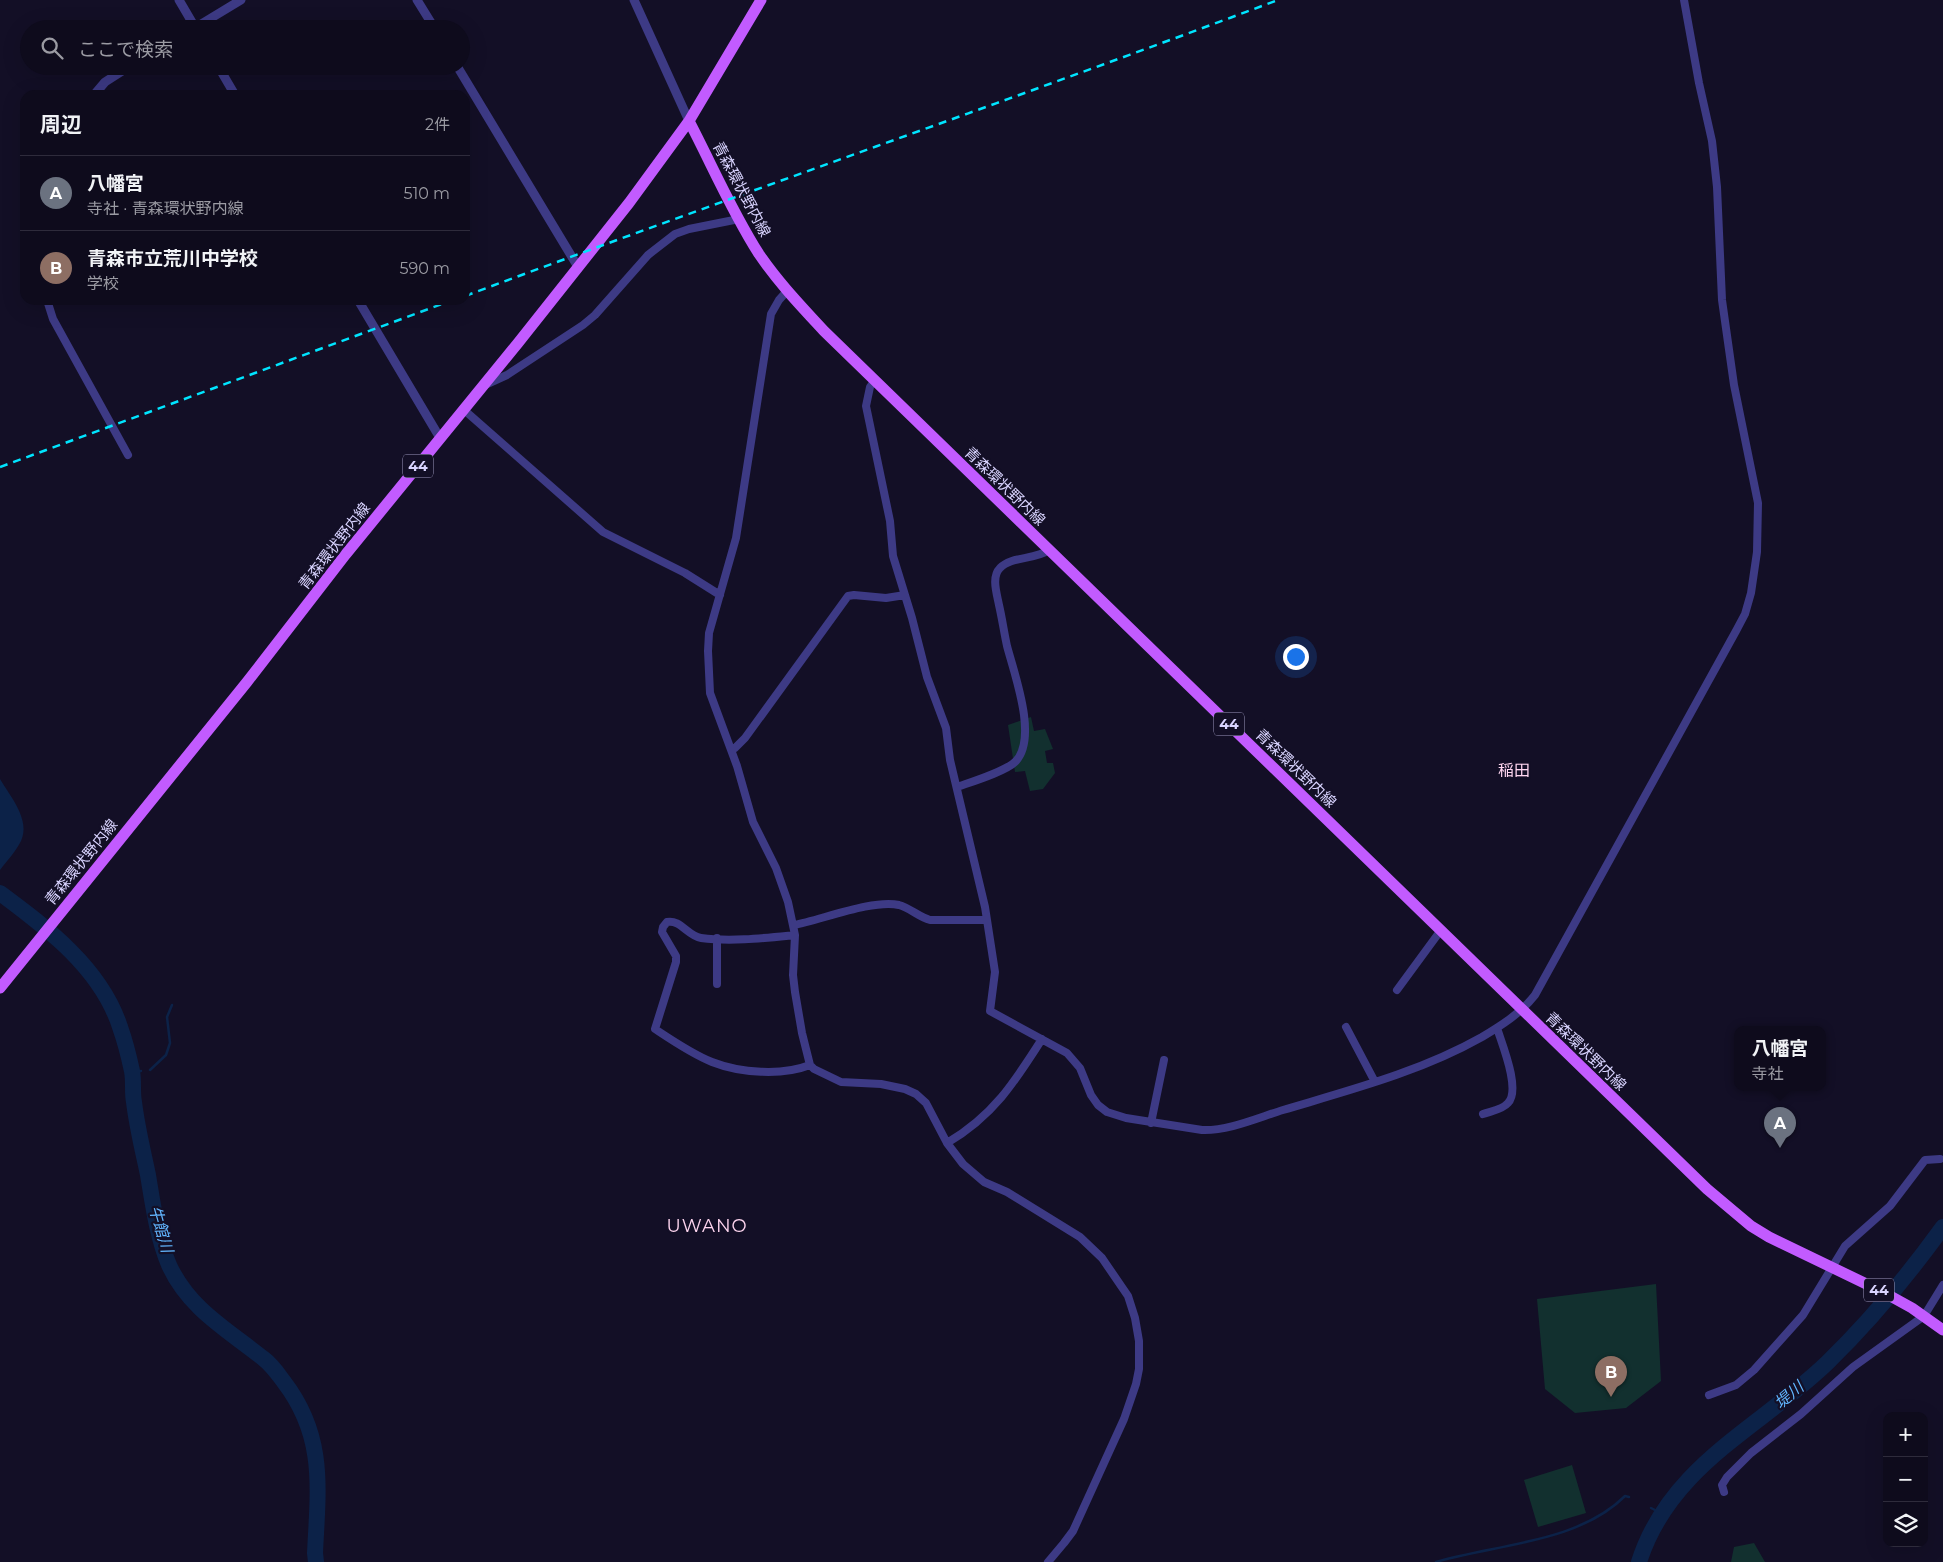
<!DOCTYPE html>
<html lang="ja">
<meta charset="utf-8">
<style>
body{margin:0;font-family:Montserrat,"Noto Sans JP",sans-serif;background:#171425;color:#f1f3f6}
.controls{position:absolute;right:15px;bottom:15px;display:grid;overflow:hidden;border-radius:10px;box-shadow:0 5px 20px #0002}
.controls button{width:45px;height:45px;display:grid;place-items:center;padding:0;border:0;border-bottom:1px solid #2e2b3b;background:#0e0b1c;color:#f1f3f6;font:25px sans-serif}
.you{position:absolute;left:1295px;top:656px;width:18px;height:18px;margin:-12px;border:4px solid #fff;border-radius:50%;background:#1a73e8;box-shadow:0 0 0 8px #1a73e833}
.badge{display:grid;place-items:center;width:32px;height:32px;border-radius:50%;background:#00e5ff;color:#fff;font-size:16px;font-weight:700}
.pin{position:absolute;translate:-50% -41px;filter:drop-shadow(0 1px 2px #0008)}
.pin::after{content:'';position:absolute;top:26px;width:18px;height:15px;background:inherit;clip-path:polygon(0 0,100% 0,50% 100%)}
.popup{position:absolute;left:1734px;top:1026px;width:92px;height:65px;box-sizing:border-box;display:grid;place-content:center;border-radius:10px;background:#0e0b1c;filter:drop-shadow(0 1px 4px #0005);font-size:16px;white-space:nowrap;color:#9b9ba3}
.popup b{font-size:19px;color:#f1f3f6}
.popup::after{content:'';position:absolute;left:50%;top:100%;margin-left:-10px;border:10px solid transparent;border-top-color:#0e0b1c}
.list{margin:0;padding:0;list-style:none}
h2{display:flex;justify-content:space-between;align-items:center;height:65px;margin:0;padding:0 20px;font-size:21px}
h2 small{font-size:16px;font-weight:400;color:#9b9ba3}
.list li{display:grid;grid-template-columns:32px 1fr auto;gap:15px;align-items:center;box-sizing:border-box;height:75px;padding:0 20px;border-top:1px solid #2e2b3b}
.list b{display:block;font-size:19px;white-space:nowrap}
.list p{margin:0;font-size:16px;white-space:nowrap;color:#9b9ba3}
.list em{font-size:16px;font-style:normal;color:#9b9ba3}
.icon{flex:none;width:28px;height:28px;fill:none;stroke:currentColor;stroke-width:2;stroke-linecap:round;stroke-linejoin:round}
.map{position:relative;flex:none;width:1943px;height:1562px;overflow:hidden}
.search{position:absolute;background:#0e0b1c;box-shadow:0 5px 20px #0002;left:20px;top:20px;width:450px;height:55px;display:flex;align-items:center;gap:12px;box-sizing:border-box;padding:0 18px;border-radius:28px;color:#9b9ba3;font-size:19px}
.panel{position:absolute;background:#0e0b1c;box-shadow:0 5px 20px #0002;left:20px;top:90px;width:450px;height:215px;border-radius:15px}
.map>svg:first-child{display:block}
.green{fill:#12302f}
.water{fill:#0c2248}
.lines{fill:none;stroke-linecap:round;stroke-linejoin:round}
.stream{stroke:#0c2248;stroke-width:2.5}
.river{stroke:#0c2248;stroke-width:16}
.minor{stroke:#3d3a85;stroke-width:8}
.tertiary{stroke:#3d3a85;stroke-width:9}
.primary{stroke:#c25bff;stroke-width:11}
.rail{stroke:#00e5ff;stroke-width:2.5;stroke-dasharray:8 6;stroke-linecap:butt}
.labels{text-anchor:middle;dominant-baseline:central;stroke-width:4.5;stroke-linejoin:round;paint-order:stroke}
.shield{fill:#130f26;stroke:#9e99be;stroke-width:1}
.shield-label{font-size:14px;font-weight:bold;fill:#d9d4ff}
.street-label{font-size:15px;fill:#d9d4ff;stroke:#130f26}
.neighbourhood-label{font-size:16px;fill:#ffd6f0;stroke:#130f26}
.water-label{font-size:16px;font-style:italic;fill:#62b6ff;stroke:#130f26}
.quarter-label{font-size:18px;letter-spacing:1px;fill:#ffd6f0;stroke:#130f26}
</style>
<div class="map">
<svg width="1943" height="1562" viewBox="0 0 1943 1562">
<rect width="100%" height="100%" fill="#130f26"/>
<path class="green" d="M1031 717 1034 731 1045 729 1053 749 1045 751 1047 763H1053L1055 773 1043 789 1030 791 1025 771 1015 772 1008 725Z
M1656 1284 1661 1381 1626 1408 1575 1413 1545 1389 1537 1299Z
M1572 1465 1586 1513 1538 1527 1524 1480Z
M1754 1543 1765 1562H1731L1734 1547Z"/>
<path class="water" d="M0 779C10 796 31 820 21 841 16 851 7 861 0 870Z"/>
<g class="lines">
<path class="stream" d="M150 1070 166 1055 170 1043 167 1017 172 1005
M132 1072 141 1071
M1651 1508 1661 1513
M1436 1562C1496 1544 1578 1543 1625 1496L1629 1497"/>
<path class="river" d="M0 893C47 928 101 968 120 1027 125 1041 129 1057 132 1071 134 1082 132 1092 134 1102 137 1127 143 1151 148 1175 153 1205 157 1236 169 1265 189 1309 228 1330 264 1359 272 1365 278 1374 284 1382 326 1437 318 1489 315 1553L316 1562
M1639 1562C1670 1465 1760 1428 1828 1362 1870 1321 1909 1274 1943 1227"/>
<path class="minor" d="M787 291 779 300 771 314 736 538 709 633 708 651 710 693 737 766 753 822 776 868 788 902 795 935 793 975 795 992 802 1033 810 1065 814 1069 841 1082 881 1084 905 1089 916 1094 926 1103 947 1143 963 1164 984 1182 1007 1192 1080 1237 1102 1258 1128 1296 1135 1318 1139 1341V1369L1136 1384 1124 1419 1073 1531 1064 1543 1048 1562
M47 300 53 319 128 455
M875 380 870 387 866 406 890 521 893 556 912 618 927 677 946 728 950 760 985 907 995 972 990 1011 1067 1053 1080 1068 1091 1095 1098 1105 1107 1112 1126 1118 1202 1130C1228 1131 1257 1118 1283 1110 1350 1090 1420 1072 1482 1037 1502 1025 1521 1013 1535 995L1736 631 1745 614 1751 593 1757 552 1758 503 1734 385 1722 300 1717 187 1712 141 1699 83 1684 0
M485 385 507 375 583 325 595 315 648 255 675 234 689 229 739 219
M463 409 603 532 685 573 720 595
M731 749 735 748 745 738 848 596 854 595 886 598 905 595
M957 787C971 782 1007 771 1016 761 1038 737 1014 673 1007 646 1004 632 1002 618 999 605 997 594 991 577 1000 568 1011 556 1035 560 1049 550
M794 925C821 920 873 899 899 905 910 908 919 917 930 920H987
M795 935C765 938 731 942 701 938 688 936 680 919 667 922L663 927 662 932 676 956V962L655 1029C673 1041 692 1054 712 1062 740 1073 782 1076 810 1065
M717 938V984
M1397 990 1441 930
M1346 1027 1375 1082
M1483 1114C1491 1111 1502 1110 1508 1103 1521 1090 1502 1044 1497 1028
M1151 1123 1164 1060
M947 1143C993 1116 1014 1083 1042 1039
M1709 1395 1736 1385 1754 1370 1803 1315 1845 1246 1890 1206 1925 1160 1940 1159
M1724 1492 1722 1485 1727 1477 1751 1453 1801 1414 1853 1367 1924 1316 1943 1285"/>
<path class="tertiary" d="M179 0 196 29
M417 0 435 29
M634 0 689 121
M193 29 241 0
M218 66 235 95
M457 66 578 267
M94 95 105 82 130 66
M358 300 440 438"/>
<path class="primary" d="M689 121C712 165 732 212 759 254 778 282 801 306 824 331L1707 1189 1751 1226 1769 1237 1883 1292 1912 1308 1943 1330
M0 988 247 682 346 554 518 343 629 203 689 121 761 0"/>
<path class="rail" d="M465 296C736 195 1008 101 1278 0
M0 467 453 300"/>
</g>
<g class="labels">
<g class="shield">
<rect x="403" y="454.5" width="30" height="23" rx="4"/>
<rect x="1214" y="712.5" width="30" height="23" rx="4"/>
<rect x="1864" y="1278.5" width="30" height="23" rx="4"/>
</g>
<g class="shield-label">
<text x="418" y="466">44</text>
<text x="1229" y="724">44</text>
<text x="1879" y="1290">44</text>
</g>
<g class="street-label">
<text transform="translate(742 189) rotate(62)">青森環状野内線</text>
<text transform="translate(1005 486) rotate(44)">青森環状野内線</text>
<text transform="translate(334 546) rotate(-52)">青森環状野内線</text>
<text transform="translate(1296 768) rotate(44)">青森環状野内線</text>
<text transform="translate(81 862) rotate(-51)">青森環状野内線</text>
<text transform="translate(1586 1051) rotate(44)">青森環状野内線</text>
</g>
<g class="neighbourhood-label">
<text x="1514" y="770">稲田</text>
</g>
<g class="water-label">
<text transform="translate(161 1229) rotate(74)">牛館川</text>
<text transform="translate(1789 1395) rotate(-40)">堤川</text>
</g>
<g class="quarter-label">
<text x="707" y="1226">UWANO</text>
</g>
</g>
</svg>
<div class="controls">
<button>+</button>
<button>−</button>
<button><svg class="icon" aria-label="layers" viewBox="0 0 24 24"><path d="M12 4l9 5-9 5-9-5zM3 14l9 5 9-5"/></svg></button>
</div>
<div class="you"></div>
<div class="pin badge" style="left:1780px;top:1148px;background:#6b7280">A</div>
<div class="popup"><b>八幡宮</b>寺社</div>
<div class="pin badge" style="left:1611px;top:1397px;background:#8d6e63">B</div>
<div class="search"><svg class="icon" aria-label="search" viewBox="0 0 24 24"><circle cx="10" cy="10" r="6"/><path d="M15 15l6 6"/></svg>ここで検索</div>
<section class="panel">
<h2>周辺<small>2件</small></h2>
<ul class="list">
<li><span class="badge" style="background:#6b7280">A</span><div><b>八幡宮</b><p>寺社 · 青森環状野内線</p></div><em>510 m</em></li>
<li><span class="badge" style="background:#8d6e63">B</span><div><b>青森市立荒川中学校</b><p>学校</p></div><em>590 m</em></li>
</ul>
</section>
</div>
